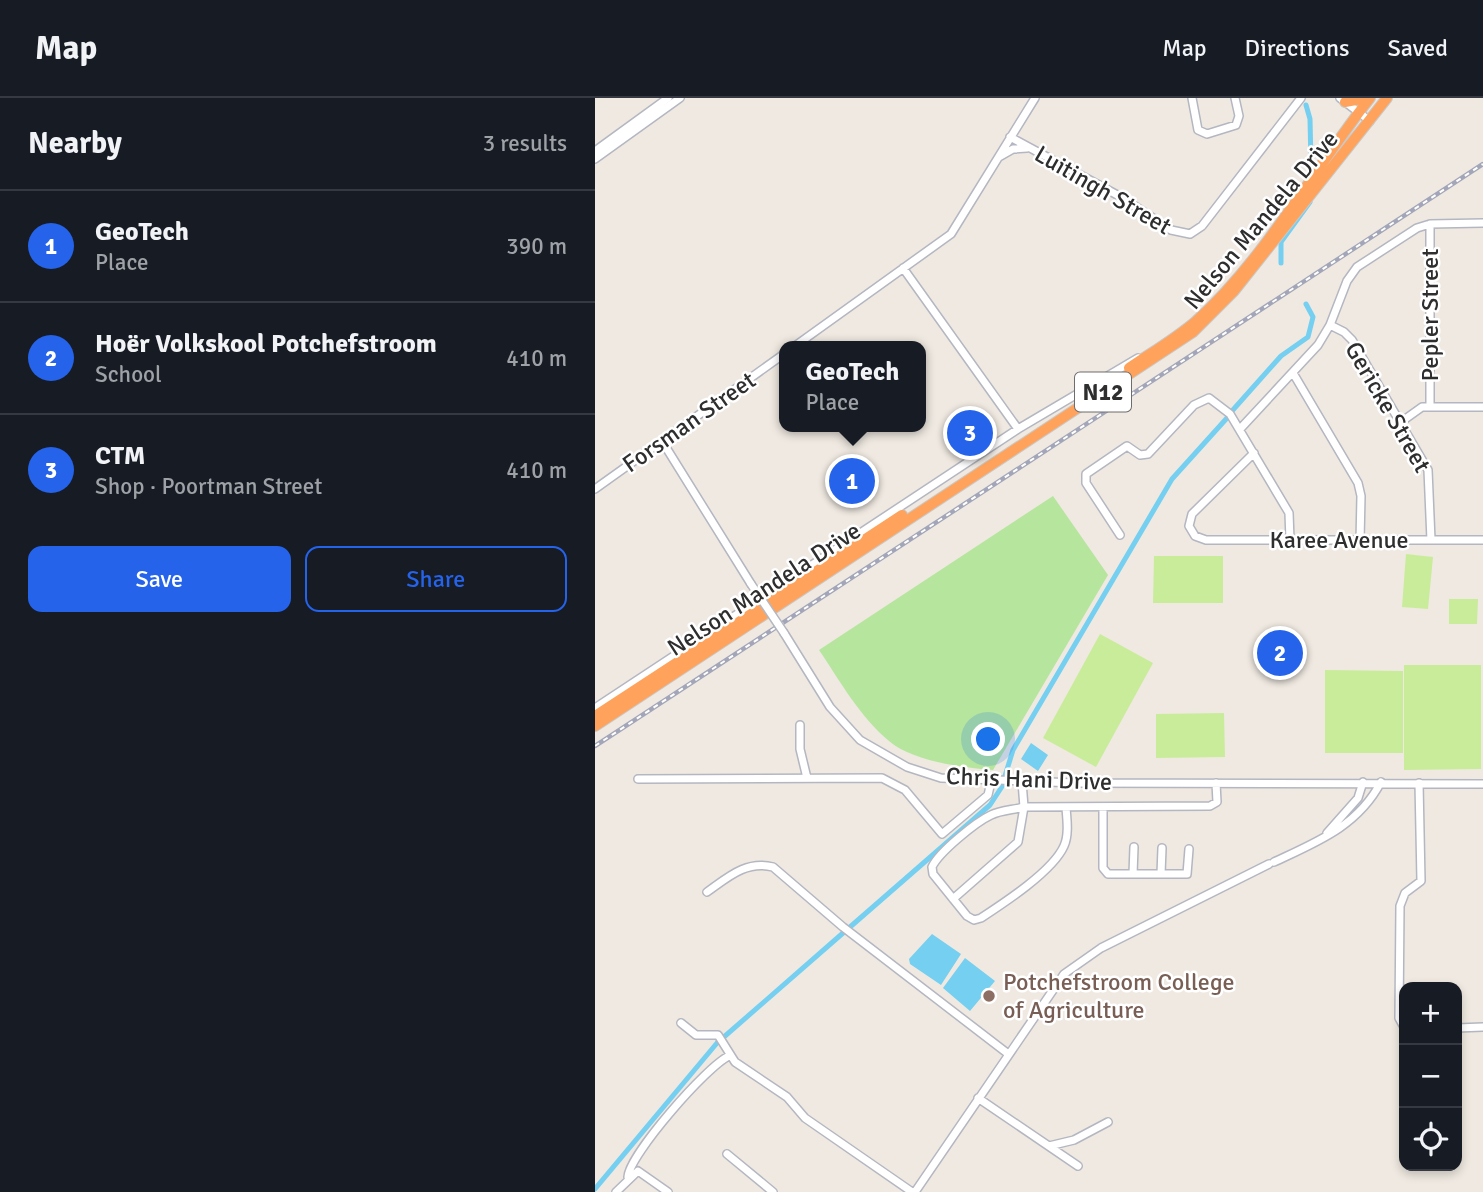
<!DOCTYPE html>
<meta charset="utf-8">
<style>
body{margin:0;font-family:Signika,sans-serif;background:#20242c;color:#f1f3f6}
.controls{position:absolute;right:21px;bottom:21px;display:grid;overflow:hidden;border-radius:14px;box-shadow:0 4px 10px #0003}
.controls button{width:63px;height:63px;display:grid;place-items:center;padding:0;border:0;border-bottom:2px solid #363941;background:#171b24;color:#f1f3f6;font:35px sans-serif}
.you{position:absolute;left:394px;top:642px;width:24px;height:24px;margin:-18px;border:5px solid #fff;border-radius:50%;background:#1a73e8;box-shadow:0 0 0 10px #1a73e833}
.badge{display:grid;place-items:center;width:46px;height:46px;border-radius:50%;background:#2563eb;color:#fff;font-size:23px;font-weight:700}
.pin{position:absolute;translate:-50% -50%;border:4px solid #fff;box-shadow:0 2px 7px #0006}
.popup{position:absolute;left:184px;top:243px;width:147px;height:91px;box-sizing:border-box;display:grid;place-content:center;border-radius:14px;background:#171b24;filter:drop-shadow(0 2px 5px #0005);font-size:23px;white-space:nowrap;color:#9ea1a6}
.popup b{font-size:26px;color:#f1f3f6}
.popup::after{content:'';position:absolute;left:50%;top:100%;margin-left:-14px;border:14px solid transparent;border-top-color:#171b24}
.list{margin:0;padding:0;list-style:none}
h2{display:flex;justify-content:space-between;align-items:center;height:91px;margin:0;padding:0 28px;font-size:30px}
h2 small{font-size:23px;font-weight:400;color:#9ea1a6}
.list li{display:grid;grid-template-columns:46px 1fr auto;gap:21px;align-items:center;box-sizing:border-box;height:112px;padding:0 28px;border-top:2px solid #363941}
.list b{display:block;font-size:26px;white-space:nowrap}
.list p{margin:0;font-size:23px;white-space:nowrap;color:#9ea1a6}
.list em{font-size:23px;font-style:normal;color:#9ea1a6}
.actions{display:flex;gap:14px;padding:21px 28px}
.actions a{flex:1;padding:16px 0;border:2px solid #2563eb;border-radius:14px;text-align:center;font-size:24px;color:#2563eb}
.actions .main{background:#2563eb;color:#fff}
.icon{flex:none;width:38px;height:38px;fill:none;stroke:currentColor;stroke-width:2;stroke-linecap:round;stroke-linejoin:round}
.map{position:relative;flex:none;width:888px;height:1094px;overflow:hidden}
header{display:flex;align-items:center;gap:42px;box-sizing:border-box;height:98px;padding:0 35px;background:#171b24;border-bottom:2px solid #363941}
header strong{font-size:33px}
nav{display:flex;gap:38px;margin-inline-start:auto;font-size:24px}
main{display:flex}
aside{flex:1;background:#171b24}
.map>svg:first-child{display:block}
.green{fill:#b6e59e}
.pitch{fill:#c9ec9a}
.water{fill:#75cff0}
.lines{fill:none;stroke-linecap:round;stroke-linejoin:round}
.canal{stroke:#75cff0;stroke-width:5}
.minor-casing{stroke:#b4b7c1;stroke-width:10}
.highway-casing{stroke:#c9c9c9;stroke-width:12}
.minor{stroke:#fff;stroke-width:7}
.highway{stroke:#ffa35c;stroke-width:10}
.rail-casing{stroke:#a3a6b8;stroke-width:4.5}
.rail{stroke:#fff;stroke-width:2;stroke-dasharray:5;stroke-linecap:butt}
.minor-bridge-casing{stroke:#b4b7c1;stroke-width:10;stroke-linecap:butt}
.minor-bridge{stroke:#fff;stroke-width:7}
.education-dot{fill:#8d6e63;stroke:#fff;stroke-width:2.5}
.labels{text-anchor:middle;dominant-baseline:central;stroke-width:5;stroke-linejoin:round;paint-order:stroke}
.shield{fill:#fff;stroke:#6d6d6d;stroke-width:2}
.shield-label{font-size:23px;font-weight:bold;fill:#2e2e2e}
.street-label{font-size:24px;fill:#2e2e2e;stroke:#fff}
.education-label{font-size:24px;fill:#785e54;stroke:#fff;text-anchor:start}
</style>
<header>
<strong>Map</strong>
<nav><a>Map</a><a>Directions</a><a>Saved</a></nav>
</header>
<main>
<aside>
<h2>Nearby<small>3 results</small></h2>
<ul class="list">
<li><span class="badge">1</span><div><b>GeoTech</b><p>Place</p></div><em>390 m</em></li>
<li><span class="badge">2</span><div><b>Hoër Volkskool Potchefstroom</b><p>School</p></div><em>410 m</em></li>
<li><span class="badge">3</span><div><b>CTM</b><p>Shop · Poortman Street</p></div><em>410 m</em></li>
</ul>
<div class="actions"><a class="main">Save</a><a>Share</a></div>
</aside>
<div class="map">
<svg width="888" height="1094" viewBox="0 0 888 1094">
<rect width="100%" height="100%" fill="#efe9e1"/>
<path class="green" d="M458 398 513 477 398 672C370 670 316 663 294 643 265 619 245 583 224 552Z"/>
<path class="pitch" d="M811 456 838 459 833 511 807 509Z
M559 458H628V505H558Z
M854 501H883L882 526H854Z
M505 536 558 565 501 669 448 640Z
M809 567H886V671L809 672Z
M730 572 808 573V655H730Z
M629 615 630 659 561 660V616Z"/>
<path class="water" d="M436 645 453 657 443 673 426 661Z
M337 836 366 856 346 887 315 866 314 861Z
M370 860 400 883 375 913 348 890Z"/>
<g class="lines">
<path class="canal" d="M711 7 715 21 716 66
M686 165V144L715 104
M637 313 686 258 713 239 718 219 711 206
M410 678 418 652 577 381 632 320
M255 829 395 707 408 687
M0 1091 122 945 248 835"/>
<defs>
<path id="minor" d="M597 0 603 32 612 36 641 27 644 18 640 0
M745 0 775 23
M415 39 526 99 576 132 595 136 607 128 706 0
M0 53 73 0
M404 59 418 51 432 50
M0 61 85 0
M835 126V308
M308 170 423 331
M735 227 749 234 757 242 833 372 836 442
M200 248 356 136 440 0
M698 275 763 385 766 398 765 443
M806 324 827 309H888
M645 331 723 247 735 227 752 183 762 169 822 130 835 126 888 125
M67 343 156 486
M659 355 597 416 594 428 600 438 611 442H888
M0 391 189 256
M525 437 491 385V376L532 348 545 357 553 356 599 307 614 300 635 316 694 415 695 442
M189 535 235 609 265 642 312 669 346 680 481 685 888 686
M0 610 423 331 543 260
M205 627V651L212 680
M43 681 287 680 310 692 347 736 393 697 396 684
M471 710C472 722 474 737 469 748 458 773 409 805 386 820L379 822 372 818 338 776 337 769C344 754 381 724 396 717 406 712 418 712 429 709L615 708 622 704 621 685
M508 710V770L513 776H592L594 751
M732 735 763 700 768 684
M679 764C722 744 763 728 786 684
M538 776 539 749
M566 776 567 750
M112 794C132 780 151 762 178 769L248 829 412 955
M358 801 423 744 429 709 427 684
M86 925 101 937H123L140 964 192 999 210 1020 317 1094
M809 929 804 920 805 808 810 795 826 783 824 685
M862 930 888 929
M383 1000 483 1068
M454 1048 479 1042 513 1024
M132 1056 178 1094
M33 1079C34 1057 112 968 134 958
M21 1094 43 1073 73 1094
M320 1094 469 876 506 850 674 766"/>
<path id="highway" d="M750 4 772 0
M534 270C556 255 580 241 600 224 668 164 719 71 775 0
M0 618 307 417
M0 628 598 234 639 193 792 0"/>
</defs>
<use href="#minor" class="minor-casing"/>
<use href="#highway" class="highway-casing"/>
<use href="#minor" class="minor"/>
<use href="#highway" class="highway"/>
<defs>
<path id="rail" d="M0 648 888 66"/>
</defs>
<use href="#rail" class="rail-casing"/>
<use href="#rail" class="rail"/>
<defs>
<path id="minor-bridge" d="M156 486 189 535"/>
</defs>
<use href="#minor-bridge" class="minor-bridge-casing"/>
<use href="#minor-bridge" class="minor-bridge"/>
</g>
<circle class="education-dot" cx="394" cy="898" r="7"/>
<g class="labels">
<rect class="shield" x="480" y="274.5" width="56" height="39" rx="5"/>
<g class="shield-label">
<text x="508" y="294">N12</text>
</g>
<g class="street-label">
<text transform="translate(508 92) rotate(30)">Luitingh Street</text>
<text transform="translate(666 122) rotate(-50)">Nelson Mandela Drive</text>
<text transform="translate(835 217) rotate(-90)">Pepler Street</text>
<text transform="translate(793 309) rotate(60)">Gericke Street</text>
<text transform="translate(94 324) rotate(-35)">Forsman Street</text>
<text x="744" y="442">Karee Avenue</text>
<text transform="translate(169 491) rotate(-33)">Nelson Mandela Drive</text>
<text transform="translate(434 681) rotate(2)">Chris Hani Drive</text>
</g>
<g class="education-label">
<text x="408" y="884">Potchefstroom College<tspan x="408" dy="28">of Agriculture</tspan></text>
</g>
</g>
</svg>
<div class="controls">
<button>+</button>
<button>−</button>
<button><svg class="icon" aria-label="locate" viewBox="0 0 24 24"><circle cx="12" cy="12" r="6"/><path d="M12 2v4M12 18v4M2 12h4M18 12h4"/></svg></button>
</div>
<div class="you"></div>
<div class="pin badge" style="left:257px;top:383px">1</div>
<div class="popup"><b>GeoTech</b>Place</div>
<div class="pin badge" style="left:685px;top:555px">2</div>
<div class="pin badge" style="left:375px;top:335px">3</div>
</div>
</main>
